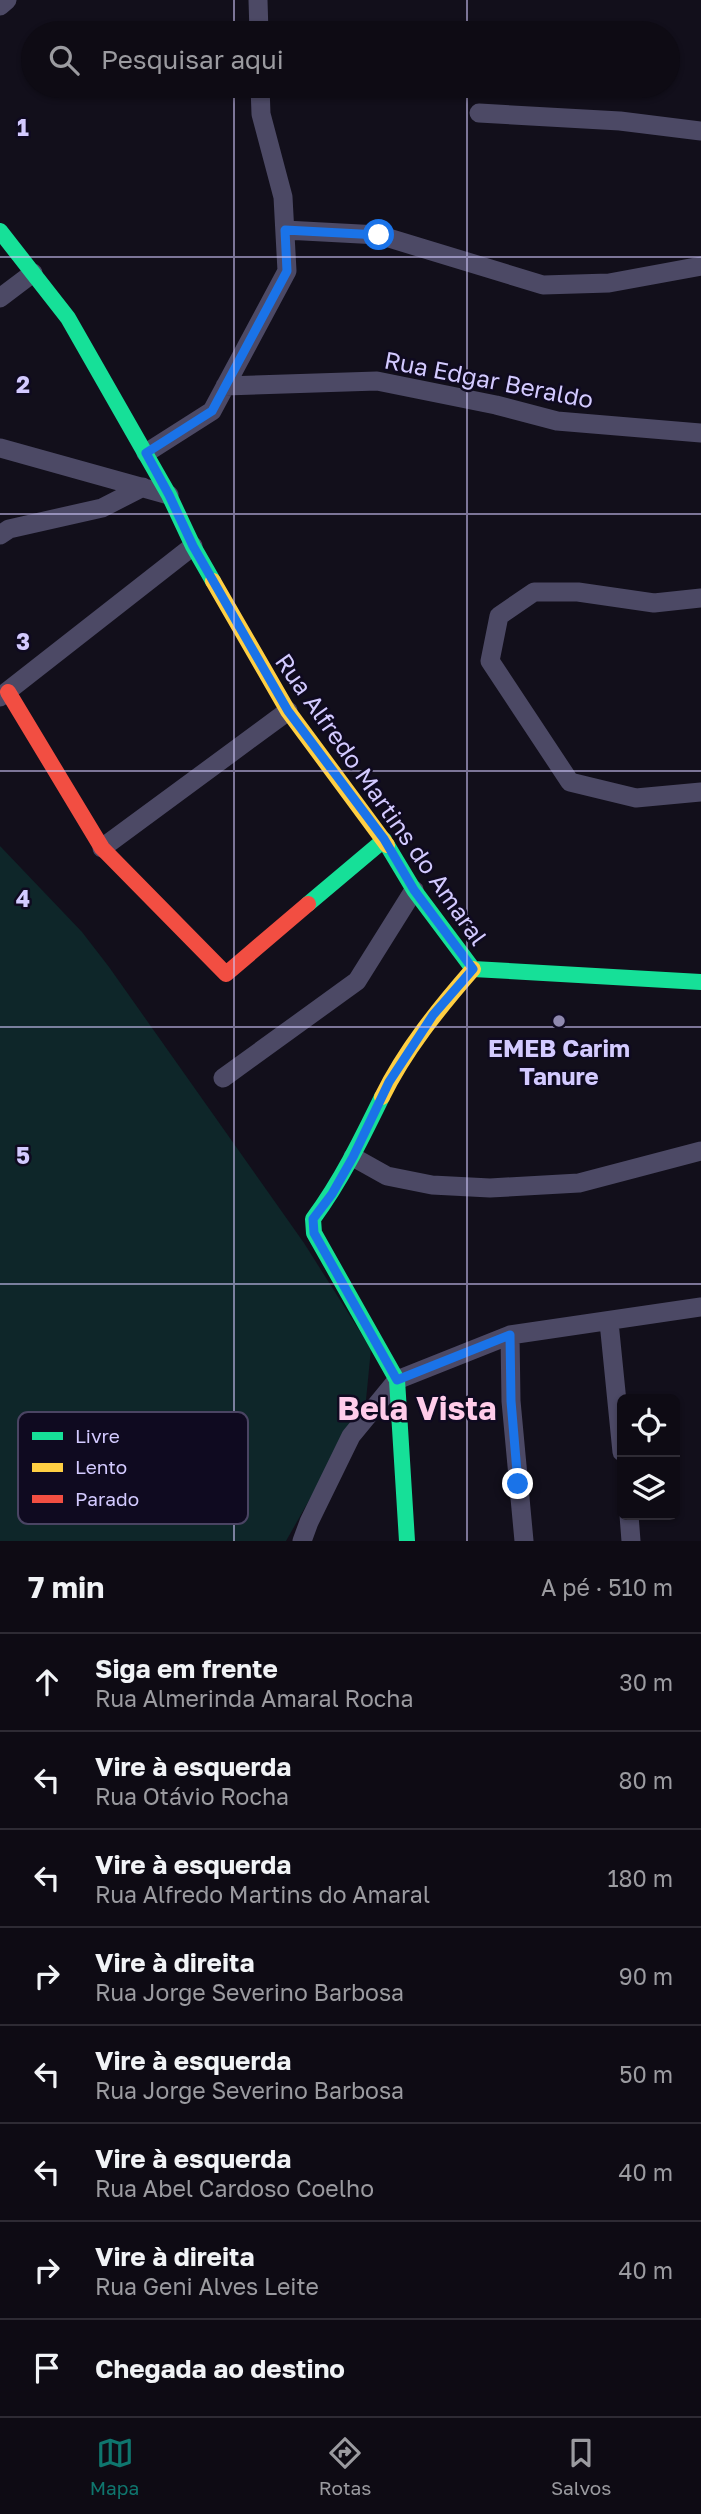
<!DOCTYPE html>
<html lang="pt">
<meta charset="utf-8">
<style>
body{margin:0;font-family:"Golos Text",sans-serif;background:#1c1922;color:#f1f3f6}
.controls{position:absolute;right:21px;bottom:21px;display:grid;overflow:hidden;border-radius:10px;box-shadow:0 2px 5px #0004}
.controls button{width:63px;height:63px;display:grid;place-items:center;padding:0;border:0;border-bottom:2px solid #2e2b34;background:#0e0b14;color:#f1f3f6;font:35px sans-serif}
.stop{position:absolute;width:21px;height:21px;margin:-16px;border:5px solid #1a73e8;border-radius:50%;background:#fff}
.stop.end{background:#1a73e8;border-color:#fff;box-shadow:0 2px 7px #0008}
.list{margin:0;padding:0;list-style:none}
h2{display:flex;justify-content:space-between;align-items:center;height:91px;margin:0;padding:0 28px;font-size:30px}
h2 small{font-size:23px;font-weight:400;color:#9b9ba0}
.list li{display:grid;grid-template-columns:46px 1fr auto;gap:21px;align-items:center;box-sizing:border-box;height:98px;padding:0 28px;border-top:2px solid #2e2b34}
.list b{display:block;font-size:26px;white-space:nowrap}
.list p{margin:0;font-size:23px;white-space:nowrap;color:#9b9ba0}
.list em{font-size:23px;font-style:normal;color:#9b9ba0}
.icon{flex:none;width:38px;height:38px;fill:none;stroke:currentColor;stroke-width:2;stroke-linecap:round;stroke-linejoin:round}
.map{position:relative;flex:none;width:701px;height:1541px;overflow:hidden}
.search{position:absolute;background:#0e0b14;box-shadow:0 2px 5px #0004;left:21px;right:21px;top:21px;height:77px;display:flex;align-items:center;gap:18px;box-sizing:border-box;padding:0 24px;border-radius:38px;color:#9b9ba0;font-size:26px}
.sheet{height:875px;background:#0e0b14}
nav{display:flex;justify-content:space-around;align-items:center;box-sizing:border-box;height:98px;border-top:2px solid #2e2b34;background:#0e0b14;font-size:19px;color:#9b9ba0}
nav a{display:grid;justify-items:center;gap:4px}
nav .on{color:#0f766e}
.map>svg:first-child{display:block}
.green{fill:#0e2629}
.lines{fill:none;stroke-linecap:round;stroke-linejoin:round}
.street{stroke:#4c4965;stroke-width:19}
.fast{stroke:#16e098;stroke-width:16}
.slow{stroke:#ffcf43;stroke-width:16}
.jam{stroke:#f24e42;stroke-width:16}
.route{stroke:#1a73e8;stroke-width:9}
.grid{fill:none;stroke:#d3caff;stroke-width:2;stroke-opacity:0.55}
.poi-dot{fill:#8f89af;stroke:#0f0a20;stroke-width:2.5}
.labels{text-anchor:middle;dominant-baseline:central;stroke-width:5;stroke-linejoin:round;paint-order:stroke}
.street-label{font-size:24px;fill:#d3caff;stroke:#0f0a20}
.poi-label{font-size:24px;font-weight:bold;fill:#d3caff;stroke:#0f0a20}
.district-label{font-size:32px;font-weight:bold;fill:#ffccea;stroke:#0f0a20}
.key{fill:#0f0a20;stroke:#4a4463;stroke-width:2}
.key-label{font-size:19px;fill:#d3caff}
.grid-label{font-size:23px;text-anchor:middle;font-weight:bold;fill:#d3caff;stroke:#0f0a20;stroke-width:5;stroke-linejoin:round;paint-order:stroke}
</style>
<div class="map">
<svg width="701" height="1541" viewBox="0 0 701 1541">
<rect width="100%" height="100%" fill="#120f1b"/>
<path class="green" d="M0 846 82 932 109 967 304 1243 371 1349 366 1400 286 1541H0Z"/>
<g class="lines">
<path class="street" d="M258 0 259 33
M0 6 7 0
M479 113 620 121 701 131
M285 230 379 235 543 285 609 283 701 266
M0 298 33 273
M225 386 377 381 496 405 557 421 701 433
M0 448 169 495
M146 453 212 411 287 271 283 197 261 114 260 86
M0 535 9 529 102 508 143 487
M701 598 654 603 578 592H534L499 616 490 661 570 782 636 798 701 792
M0 697 193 546
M102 848 288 711
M223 1078 357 981 414 890
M353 1157 387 1176 432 1185 490 1188 579 1183 701 1151
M609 1322 622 1452
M510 1335 511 1401 524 1541
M629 1515 631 1541
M302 1541 309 1522 351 1436 397 1380 510 1335 701 1307"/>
<path class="fast" d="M0 231 68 318 169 495 193 546 213 581
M387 845 414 890 473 969 701 982
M308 904 384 840
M382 1097C361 1140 341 1181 313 1219L314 1233 397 1380 407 1541"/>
<path class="slow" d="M213 581 288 711 387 845
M382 1097C405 1050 439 1008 473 969"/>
<path class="jam" d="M8 692 102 848 226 974 308 904"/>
</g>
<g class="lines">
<path class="route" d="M379 235 285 230 287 271 212 411 146 453 169 495 193 546 288 711 384 839 414 890 473 969 433 1015 389 1082 353 1157 332 1194 313 1219 314 1233 397 1380 510 1335 511 1401 518 1484"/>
</g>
<path class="grid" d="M234 0V33M467 0V33M234 86V1541M467 86V1541M0 257H701M0 514H701M0 771H701M0 1027H701M0 1284H701"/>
<circle class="poi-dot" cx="559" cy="1021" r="7"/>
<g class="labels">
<g class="street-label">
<text transform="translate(489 379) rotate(11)">Rua Edgar Beraldo</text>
<text transform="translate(382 799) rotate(55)">Rua Alfredo Martins do Amaral</text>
</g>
<g class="poi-label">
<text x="559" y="1047">EMEB Carim<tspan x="559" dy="28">Tanure</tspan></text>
</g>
<g class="district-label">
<text x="417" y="1408">Bela Vista</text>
</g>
</g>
<rect x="18" y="1412" width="230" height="112" rx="10" class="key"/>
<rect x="32" y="1432" width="31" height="8" fill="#16e098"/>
<rect x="32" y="1463" width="31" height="9" fill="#ffcf43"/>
<rect x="32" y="1495" width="31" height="8" fill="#f24e42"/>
<g class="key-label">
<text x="75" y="1443">Livre</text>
<text x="75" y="1474">Lento</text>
<text x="75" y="1506">Parado</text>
</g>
<g class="grid-label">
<text x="23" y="136">1</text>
<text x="23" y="393">2</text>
<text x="23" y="650">3</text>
<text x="23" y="907">4</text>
<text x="23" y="1164">5</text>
</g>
</svg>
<div class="controls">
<button><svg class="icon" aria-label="locate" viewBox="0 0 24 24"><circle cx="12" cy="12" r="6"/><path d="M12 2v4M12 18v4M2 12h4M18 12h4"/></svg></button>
<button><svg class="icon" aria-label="layers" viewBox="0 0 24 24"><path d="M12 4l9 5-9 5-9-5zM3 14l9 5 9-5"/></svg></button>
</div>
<div class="stop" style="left:379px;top:235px"></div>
<div class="stop end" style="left:518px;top:1484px"></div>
<div class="search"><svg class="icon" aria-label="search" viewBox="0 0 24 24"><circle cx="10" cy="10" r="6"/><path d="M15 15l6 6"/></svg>Pesquisar aqui</div>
</div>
<section class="sheet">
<h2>7 min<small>A pé · 510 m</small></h2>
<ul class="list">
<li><svg class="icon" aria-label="ahead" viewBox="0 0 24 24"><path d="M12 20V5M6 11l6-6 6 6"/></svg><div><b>Siga em frente</b><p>Rua Almerinda Amaral Rocha</p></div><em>30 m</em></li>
<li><svg class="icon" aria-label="left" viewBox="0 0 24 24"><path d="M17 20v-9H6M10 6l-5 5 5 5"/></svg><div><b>Vire à esquerda</b><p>Rua Otávio Rocha</p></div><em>80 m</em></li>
<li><svg class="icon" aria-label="left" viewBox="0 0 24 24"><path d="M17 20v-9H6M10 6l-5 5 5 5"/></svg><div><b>Vire à esquerda</b><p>Rua Alfredo Martins do Amaral</p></div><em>180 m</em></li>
<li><svg class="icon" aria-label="right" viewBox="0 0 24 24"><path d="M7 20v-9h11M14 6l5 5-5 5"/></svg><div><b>Vire à direita</b><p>Rua Jorge Severino Barbosa</p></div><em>90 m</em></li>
<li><svg class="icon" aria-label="left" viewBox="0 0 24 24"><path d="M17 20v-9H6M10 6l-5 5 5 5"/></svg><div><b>Vire à esquerda</b><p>Rua Jorge Severino Barbosa</p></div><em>50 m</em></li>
<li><svg class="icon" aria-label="left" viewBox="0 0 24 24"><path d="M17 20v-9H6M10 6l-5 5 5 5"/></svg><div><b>Vire à esquerda</b><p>Rua Abel Cardoso Coelho</p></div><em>40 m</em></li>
<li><svg class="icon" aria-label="right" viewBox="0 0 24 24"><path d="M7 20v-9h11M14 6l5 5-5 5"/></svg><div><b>Vire à direita</b><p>Rua Geni Alves Leite</p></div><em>40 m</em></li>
<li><svg class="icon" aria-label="arrive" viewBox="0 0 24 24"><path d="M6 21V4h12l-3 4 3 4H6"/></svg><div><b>Chegada ao destino</b></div></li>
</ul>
</section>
<nav>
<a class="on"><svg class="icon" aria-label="map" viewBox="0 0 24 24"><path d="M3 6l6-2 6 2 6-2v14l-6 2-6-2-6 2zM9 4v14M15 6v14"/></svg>Mapa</a>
<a><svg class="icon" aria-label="directions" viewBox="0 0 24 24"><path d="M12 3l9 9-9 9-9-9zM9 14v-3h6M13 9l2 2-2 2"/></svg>Rotas</a>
<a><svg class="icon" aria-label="saved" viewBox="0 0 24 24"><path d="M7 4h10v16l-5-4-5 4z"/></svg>Salvos</a>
</nav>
